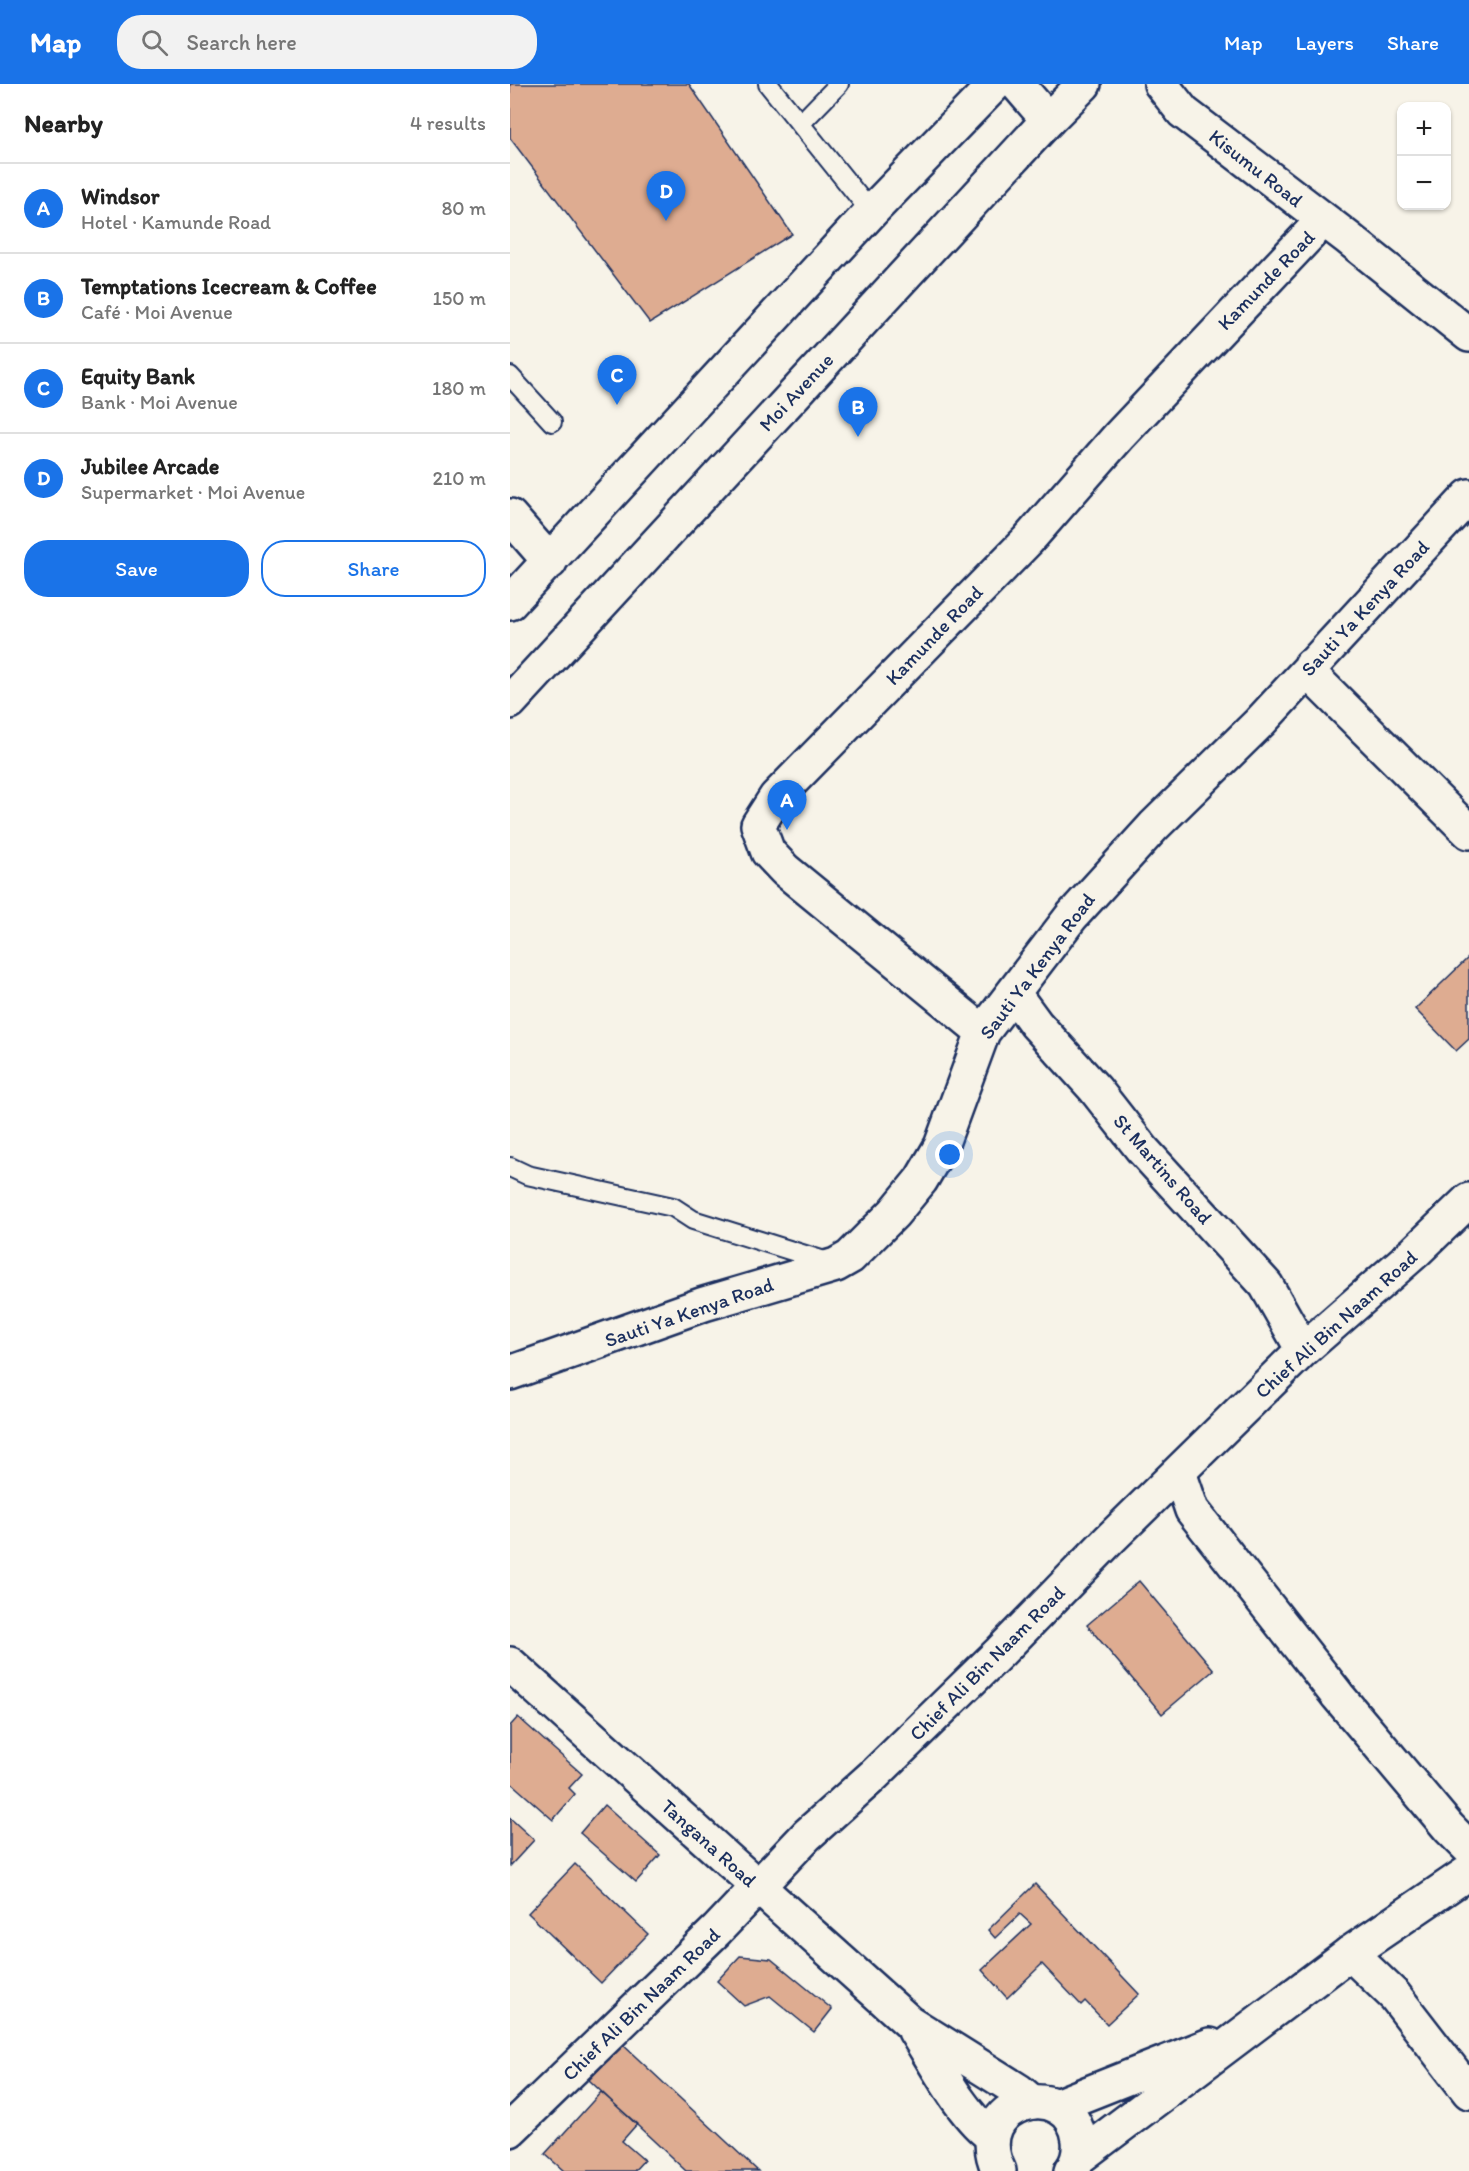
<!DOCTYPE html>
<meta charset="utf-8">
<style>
body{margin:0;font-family:Itim,sans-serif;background:#f2f2f2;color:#222}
.controls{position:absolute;right:18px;top:18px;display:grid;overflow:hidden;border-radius:12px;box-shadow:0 2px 4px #0004}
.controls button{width:54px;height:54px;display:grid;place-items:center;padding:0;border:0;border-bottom:2px solid #e0e0e0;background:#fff;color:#222;font:30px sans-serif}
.you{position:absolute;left:440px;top:1071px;width:21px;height:21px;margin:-15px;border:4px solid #fff;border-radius:50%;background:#1a73e8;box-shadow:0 0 0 9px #1a73e833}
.badge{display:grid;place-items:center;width:39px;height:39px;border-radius:50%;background:#1a73e8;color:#fff;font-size:20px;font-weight:700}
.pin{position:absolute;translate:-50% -50px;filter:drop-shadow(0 2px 3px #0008)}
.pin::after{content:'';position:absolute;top:32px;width:21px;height:18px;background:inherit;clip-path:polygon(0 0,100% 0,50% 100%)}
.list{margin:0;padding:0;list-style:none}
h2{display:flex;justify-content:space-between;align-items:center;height:78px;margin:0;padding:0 24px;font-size:26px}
h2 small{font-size:20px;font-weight:400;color:#767676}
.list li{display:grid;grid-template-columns:39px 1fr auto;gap:18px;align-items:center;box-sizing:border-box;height:90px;padding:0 24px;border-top:2px solid #e0e0e0}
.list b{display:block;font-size:22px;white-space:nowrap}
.list p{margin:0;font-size:20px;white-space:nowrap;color:#767676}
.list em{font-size:20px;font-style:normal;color:#767676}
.actions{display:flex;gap:12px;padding:18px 24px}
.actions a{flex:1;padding:14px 0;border:2px solid #1a73e8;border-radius:24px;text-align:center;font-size:21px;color:#1a73e8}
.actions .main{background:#1a73e8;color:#fff}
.icon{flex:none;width:33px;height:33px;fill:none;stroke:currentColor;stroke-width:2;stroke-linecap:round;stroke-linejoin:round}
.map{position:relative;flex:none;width:959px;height:2087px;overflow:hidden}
header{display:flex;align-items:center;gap:36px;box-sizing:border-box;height:84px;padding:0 30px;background:#1a73e8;color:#fff}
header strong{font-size:28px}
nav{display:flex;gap:33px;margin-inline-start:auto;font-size:21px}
.search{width:420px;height:54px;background:#f2f2f2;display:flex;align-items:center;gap:15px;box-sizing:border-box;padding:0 21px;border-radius:24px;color:#767676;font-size:22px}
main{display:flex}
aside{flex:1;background:#fff}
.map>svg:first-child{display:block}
.building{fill:#deac91;stroke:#1b2f5e;stroke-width:1.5}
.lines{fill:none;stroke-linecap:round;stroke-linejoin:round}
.service-casing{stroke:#1b2f5e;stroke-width:22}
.minor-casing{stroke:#1b2f5e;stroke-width:38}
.tertiary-casing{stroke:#1b2f5e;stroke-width:38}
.secondary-casing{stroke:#1b2f5e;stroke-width:38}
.service{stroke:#f7f3e8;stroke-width:18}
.minor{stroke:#f7f3e8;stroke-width:33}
.tertiary{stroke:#f7f3e8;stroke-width:33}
.secondary{stroke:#f7f3e8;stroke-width:33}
.labels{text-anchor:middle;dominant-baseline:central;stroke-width:4.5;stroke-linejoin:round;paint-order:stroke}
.street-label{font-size:20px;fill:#1b2f5e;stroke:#f7f3e8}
</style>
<header>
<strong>Map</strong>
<div class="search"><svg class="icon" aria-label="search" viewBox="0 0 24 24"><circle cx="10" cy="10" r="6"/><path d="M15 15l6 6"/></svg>Search here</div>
<nav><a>Map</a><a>Layers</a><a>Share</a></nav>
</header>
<main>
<aside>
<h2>Nearby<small>4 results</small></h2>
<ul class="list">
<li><span class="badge">A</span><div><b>Windsor</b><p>Hotel · Kamunde Road</p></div><em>80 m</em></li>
<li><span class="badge">B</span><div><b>Temptations Icecream &amp; Coffee</b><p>Café · Moi Avenue</p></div><em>150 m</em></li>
<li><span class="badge">C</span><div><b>Equity Bank</b><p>Bank · Moi Avenue</p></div><em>180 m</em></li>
<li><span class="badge">D</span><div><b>Jubilee Arcade</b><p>Supermarket · Moi Avenue</p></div><em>210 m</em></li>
</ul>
<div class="actions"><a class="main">Save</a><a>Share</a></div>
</aside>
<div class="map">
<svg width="959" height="2087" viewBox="0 0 959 2087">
<rect width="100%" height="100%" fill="#f7f3e8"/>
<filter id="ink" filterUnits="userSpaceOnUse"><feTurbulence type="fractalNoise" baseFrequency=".0167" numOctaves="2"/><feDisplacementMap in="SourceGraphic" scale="12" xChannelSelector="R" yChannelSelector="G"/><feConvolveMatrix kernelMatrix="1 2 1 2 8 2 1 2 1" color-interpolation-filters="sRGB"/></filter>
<g filter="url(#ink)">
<path class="building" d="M0 0H179L282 150 140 239 0 54Z
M959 873V955L946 967 905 925Z
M629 1497 704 1586 652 1630 577 1541Z
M8 1633 72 1690 59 1704 65 1710 43 1736 0 1698V1642Z
M94 1721 150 1771 126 1798 70 1749Z
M0 1734 24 1756 0 1782Z
M65 1780 138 1850 91 1899 18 1829Z
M525 1800 629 1910 597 1940 575 1917 571 1921 532 1880 497 1914 472 1886 521 1840 510 1830 485 1854 478 1846Z
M230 1872 261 1875 322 1925 304 1948 260 1912 234 1922 207 1897Z
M112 1960 248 2087H176L79 1996Z
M91 2008 127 2040 112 2057 134 2076 124 2087H54L35 2070Z"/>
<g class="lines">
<defs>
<path id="service" d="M258 0 361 128
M290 40 329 0
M0 292 42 338
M0 1083 17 1091 163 1123 183 1136 321 1179"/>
<path id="minor" d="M507 0 538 36
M651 0 673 28 838 154 959 251
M0 432 40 478
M801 581 800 590 959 748
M504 910 526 940 585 1005 632 1065 756 1201 793 1266
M473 948 275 786 258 768 248 741 266 713 518 456 609 352 813 136
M0 1289 194 1220 326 1181 340 1173 384 1129 411 1096 431 1062 473 948 561 833 644 742 750 638 959 412
M669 1388 682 1426 828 1612 939 1744 959 1764
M840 1869 885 1912 959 2008
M0 2046 207 1846 297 1751 364 1691 490 1568 600 1455 793 1266 905 1168 959 1116"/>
<path id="tertiary" d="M546 2022 700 1961
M568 2074 840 1869 959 1788
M489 2087C455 2016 561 1990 569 2056 570 2067 568 2078 561 2087"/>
<path id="secondary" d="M0 519 361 128 485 0
M0 618 538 36 574 0
M0 1580 399 1938 509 2007 522 2018
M405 1947C425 1978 453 2033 482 2052"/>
</defs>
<use href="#service" class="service-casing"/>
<use href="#minor" class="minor-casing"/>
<use href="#tertiary" class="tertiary-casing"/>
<use href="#secondary" class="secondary-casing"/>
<use href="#service" class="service"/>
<use href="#minor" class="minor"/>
<use href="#tertiary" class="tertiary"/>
<use href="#secondary" class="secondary"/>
</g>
</g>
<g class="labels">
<g class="street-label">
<text transform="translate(746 84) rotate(38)">Kisumu Road</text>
<text transform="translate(756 196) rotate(-46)">Kamunde Road</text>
<text transform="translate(286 308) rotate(-47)">Moi Avenue</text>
<text transform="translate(855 524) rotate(-47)">Sauti Ya Kenya Road</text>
<text transform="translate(424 551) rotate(-46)">Kamunde Road</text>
<text transform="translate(527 882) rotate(-53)">Sauti Ya Kenya Road</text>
<text transform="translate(653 1085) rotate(49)">St Martins Road</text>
<text transform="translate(179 1228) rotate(-19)">Sauti Ya Kenya Road</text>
<text transform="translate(826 1240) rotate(-42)">Chief Ali Bin Naam Road</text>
<text transform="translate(477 1579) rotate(-45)">Chief Ali Bin Naam Road</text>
<text transform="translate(199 1759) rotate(42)">Tangana Road</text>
<text transform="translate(131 1920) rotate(-44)">Chief Ali Bin Naam Road</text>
</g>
</g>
</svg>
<div class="controls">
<button>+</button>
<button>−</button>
</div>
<div class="you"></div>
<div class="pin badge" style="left:277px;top:746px">A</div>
<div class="pin badge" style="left:348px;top:353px">B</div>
<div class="pin badge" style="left:107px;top:321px">C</div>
<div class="pin badge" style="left:156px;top:137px">D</div>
</div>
</main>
